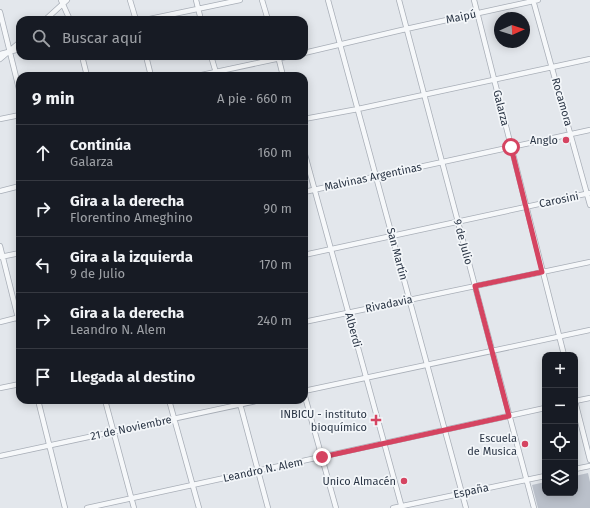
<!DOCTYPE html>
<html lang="es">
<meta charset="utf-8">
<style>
body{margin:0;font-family:"Fira Sans",sans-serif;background:#242831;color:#f1f3f6}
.controls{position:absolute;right:12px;bottom:12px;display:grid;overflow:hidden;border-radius:8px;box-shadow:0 2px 10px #0003}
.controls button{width:36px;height:36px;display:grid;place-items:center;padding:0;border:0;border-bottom:1px solid #363941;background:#171b24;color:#f1f3f6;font:20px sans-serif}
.compass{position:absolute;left:494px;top:12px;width:36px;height:36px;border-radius:50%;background:#171b24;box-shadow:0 2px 10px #0003;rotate:87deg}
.stop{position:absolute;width:12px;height:12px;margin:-9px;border:3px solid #d54461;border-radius:50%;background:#fff}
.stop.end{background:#d54461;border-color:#fff;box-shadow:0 1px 4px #0008}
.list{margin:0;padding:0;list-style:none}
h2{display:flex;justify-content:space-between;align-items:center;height:52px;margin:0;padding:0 16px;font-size:17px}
h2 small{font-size:13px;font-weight:400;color:#9ea1a6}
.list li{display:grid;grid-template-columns:26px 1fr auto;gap:12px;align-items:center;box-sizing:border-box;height:56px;padding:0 16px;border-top:1px solid #363941}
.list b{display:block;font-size:15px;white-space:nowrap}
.list p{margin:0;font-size:13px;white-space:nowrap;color:#9ea1a6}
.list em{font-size:13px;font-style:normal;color:#9ea1a6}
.icon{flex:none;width:22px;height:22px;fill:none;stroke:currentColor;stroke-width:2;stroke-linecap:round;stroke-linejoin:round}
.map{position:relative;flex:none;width:590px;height:508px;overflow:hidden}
.search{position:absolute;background:#171b24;box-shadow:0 2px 10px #0003;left:16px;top:16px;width:292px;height:44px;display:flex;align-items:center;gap:10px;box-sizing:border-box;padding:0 14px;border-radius:12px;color:#9ea1a6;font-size:15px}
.panel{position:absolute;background:#171b24;box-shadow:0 2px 10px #0003;left:16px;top:72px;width:292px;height:332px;border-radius:12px}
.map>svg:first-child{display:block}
.building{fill:#bac0ca}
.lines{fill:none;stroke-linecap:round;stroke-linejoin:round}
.minor-casing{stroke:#a8aeb7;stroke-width:6}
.minor{stroke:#f6f8fa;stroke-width:4.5}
.route{stroke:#d54461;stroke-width:5}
.poi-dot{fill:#d54461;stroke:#f3f6f9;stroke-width:1.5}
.labels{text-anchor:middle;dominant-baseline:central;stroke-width:3.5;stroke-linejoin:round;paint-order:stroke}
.street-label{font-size:11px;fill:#2a3545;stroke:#f3f6f9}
.poi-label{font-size:11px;fill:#2a3545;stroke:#f3f6f9;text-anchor:end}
</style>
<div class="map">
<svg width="590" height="508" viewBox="0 0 590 508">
<rect width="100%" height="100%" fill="#e3e7ec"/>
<path class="building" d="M588 473 590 482V508H538L532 485 545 482V493H575V476Z"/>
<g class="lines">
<defs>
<path id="minor" d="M61 0 70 20
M130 0 136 20
M196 0 201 20
M262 0 268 20
M328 0 466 508
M399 0 534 508
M474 0 564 355
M533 0 590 205
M0 12 20 93
M45 20 67 0
M145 20 240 0
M304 53 406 29 538 0
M0 54 20 49
M82 56 87 76
M146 56 151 76
M211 56 217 76
M278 56 283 76
M0 59 20 42
M197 76 290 56
M0 119 20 115
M304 119 358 109 590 59
M304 151 402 508
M0 191 20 186
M304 192 590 130
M0 246 20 326
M304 255 590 193
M0 257 20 253
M0 322 20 317
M304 322 590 262
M0 388 20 384
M304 391 590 330
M304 393 336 508
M38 400 65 508
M105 400 134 508
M169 400 199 508
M239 400 268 508
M575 401 590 460
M575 401 590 398
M0 456 261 400
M575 469 590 466
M87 508 545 408
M393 508 545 476"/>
</defs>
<use href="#minor" class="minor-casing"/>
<use href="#minor" class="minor"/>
</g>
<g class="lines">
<path class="route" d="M322 457 509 416 475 286 542 272 511 147"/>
</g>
<g class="poi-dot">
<circle cx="566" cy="140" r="4"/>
<path d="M374 414h4v4h4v4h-4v4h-4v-4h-4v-4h4z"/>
<circle cx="525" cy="444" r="4"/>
<circle cx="404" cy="481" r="4"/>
</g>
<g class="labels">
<g class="street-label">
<text transform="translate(461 17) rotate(-12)">Maipú</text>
<text transform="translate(562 102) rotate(74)">Rocamora</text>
<text transform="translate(501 108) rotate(76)">Galarza</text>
<text transform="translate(373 177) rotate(-12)">Malvinas Argentinas</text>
<text transform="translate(559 200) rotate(-12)">Carosini</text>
<text transform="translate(463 242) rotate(75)">9 de Julio</text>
<text transform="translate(397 254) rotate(75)">San Martín</text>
<text transform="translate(389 304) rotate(-12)">Rivadavia</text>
<text transform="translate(353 330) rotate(75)">Alberdi</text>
<text transform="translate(131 428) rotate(-12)">21 de Noviembre</text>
<text transform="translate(263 470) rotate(-12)">Leandro N. Alem</text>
<text transform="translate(471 491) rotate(-12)">España</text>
</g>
<g class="poi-label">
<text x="558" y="140">Anglo</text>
<text x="367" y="414">INBICU - instituto<tspan x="367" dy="13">bioquímico</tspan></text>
<text x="517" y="438">Escuela<tspan x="517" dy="13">de Musica</tspan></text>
<text x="396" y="481">Unico Almacén</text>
</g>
</g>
</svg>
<div class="controls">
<button>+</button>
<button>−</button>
<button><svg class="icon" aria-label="locate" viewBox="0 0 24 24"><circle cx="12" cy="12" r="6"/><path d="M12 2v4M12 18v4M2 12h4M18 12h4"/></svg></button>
<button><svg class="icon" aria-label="layers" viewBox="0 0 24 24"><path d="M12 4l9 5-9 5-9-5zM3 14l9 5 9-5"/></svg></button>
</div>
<svg class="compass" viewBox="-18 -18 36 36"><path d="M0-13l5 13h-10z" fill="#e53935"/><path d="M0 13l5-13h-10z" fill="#9ea1a6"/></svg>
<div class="stop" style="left:511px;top:147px"></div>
<div class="stop end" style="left:322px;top:457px"></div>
<div class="search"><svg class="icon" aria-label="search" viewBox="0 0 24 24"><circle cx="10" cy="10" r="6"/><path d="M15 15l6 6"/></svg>Buscar aquí</div>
<section class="panel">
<h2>9 min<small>A pie · 660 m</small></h2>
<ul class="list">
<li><svg class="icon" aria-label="ahead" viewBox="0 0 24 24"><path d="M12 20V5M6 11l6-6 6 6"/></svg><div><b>Continúa</b><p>Galarza</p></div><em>160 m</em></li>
<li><svg class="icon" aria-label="right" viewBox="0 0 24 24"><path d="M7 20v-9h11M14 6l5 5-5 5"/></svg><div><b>Gira a la derecha</b><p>Florentino Ameghino</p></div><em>90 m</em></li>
<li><svg class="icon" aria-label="left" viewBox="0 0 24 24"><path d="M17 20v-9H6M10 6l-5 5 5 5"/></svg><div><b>Gira a la izquierda</b><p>9 de Julio</p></div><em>170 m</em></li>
<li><svg class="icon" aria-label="right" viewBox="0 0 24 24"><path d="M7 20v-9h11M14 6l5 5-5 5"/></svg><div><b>Gira a la derecha</b><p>Leandro N. Alem</p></div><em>240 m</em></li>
<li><svg class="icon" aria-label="arrive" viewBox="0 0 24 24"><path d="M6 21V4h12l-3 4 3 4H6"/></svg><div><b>Llegada al destino</b></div></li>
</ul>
</section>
</div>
